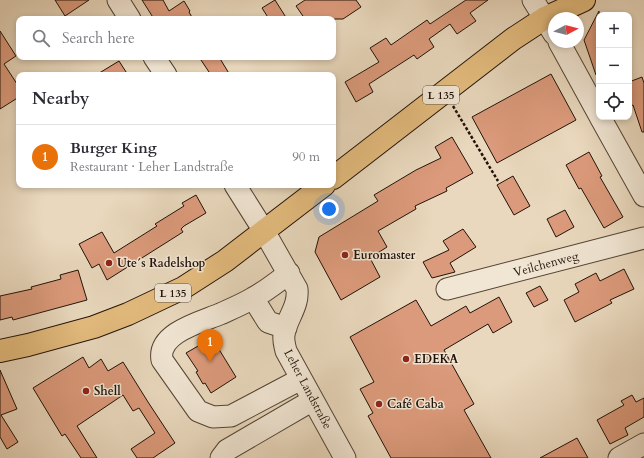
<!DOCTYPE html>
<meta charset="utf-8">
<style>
body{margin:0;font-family:Cardo,serif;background:#f7f7f7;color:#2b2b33}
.controls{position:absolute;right:12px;top:12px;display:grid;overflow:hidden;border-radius:8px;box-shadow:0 2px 6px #0003}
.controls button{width:36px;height:36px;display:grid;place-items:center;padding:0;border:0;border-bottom:1px solid #e1e1e2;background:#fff;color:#2b2b33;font:20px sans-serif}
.compass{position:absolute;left:548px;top:12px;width:36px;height:36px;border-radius:50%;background:#fff;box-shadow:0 2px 6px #0003;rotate:83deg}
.you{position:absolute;left:329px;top:209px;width:14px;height:14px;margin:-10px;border:3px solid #fff;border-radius:50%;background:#1a73e8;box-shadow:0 0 0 6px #1a73e833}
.badge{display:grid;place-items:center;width:26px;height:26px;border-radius:50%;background:#b45309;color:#fff;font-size:13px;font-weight:700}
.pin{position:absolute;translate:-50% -33px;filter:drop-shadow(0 1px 2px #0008)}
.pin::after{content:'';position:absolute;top:21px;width:14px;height:12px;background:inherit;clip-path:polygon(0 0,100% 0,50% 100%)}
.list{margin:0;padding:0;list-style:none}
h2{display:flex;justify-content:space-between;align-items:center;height:52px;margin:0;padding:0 16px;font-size:17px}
h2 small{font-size:13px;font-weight:400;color:#7c7c81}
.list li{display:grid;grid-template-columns:26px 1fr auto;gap:12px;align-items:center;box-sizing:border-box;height:64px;padding:0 16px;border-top:1px solid #e1e1e2}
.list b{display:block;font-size:15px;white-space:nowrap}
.list p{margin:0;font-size:13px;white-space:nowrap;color:#7c7c81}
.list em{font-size:13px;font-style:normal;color:#7c7c81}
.icon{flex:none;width:22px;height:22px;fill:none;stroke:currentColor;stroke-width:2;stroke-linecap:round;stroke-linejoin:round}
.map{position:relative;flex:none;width:644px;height:458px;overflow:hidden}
.search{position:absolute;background:#fff;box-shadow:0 2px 6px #0003;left:16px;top:16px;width:320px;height:44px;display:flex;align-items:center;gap:10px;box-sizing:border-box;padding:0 14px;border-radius:8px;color:#7c7c81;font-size:15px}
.panel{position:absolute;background:#fff;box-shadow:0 2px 6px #0003;left:16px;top:72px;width:320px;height:116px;border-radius:8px}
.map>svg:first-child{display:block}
.building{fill:#db9a7b;stroke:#211208}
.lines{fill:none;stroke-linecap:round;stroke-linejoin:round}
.minor-casing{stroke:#534435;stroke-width:23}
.major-casing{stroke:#211208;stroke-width:24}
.path{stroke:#211208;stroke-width:2.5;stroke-dasharray:3 2;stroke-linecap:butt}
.minor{stroke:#f1e6d4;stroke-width:21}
.major{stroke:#e4bc7e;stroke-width:22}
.poi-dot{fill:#8f2418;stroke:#f1e6d4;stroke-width:1.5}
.labels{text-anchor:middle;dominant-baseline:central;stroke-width:3;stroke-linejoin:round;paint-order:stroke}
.shield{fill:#f1e6d4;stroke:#5f5245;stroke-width:1}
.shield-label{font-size:11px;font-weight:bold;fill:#211208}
.poi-label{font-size:12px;font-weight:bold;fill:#211208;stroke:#f1e6d4;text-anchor:start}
.street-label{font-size:12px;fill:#211208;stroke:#f1e6d4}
</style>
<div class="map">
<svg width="644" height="458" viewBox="0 0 644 458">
<rect width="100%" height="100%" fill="#e9d8bd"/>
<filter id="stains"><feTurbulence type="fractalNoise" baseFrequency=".005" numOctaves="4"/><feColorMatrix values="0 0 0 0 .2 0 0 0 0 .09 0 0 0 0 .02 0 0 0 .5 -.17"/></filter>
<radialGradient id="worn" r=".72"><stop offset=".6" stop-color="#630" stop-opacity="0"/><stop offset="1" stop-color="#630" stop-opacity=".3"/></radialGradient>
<path class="building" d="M55 0H89L65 16Z
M142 0H163L169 11 184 1 190 11 189 12 193 19H154Z
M275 0 287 19H269L262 8Z
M305 0H356L361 7 343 19H305L296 6Z
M466 0H488L470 13 476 21 457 34 450 24 429 39 434 47 417 59 414 55 369 84 373 92 356 102 345 82 379 62 370 48 386 38 391 45 427 20 430 24Z
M599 11V75H596L584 40Z
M0 31 16 56 4 64 19 87V97L0 109Z
M199 57H219L230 75H211Z
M119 61 128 75H96Z
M551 74 576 120 497 163 472 117Z
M642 77 644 83V132H642L633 105 629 107V82Z
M452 137 473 173 446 188 447 191 415 206 416 209 378 231 387 247 370 258 380 277 341 300 315 252 319 237 378 201 374 195 416 170 441 158 435 147Z
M589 152 602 176 600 177 623 217 604 228 581 188 579 189 566 165Z
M513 176 530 206 514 215 497 185Z
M196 195 206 213 184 226 181 229 183 232 107 280 99 264 92 268 79 244 102 232 114 253 157 226 155 224 184 206 182 203Z
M565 210 574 227 556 237 547 219Z
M463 229 476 247 450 263 455 272 432 278 423 262 449 250 443 241Z
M624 269 634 289 610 300 612 303 575 322 564 300 579 292 575 284 596 273 600 281Z
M78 270 87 300 13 320 12 317 0 320V296L32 289 31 287 61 279 60 275Z
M540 286 548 300 534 307 526 293Z
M499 297 512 322 493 333 488 324 444 350 474 404 464 410 491 458H391L368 416 373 413 360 389 374 382 350 337 416 300 431 326 466 306 470 313Z
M212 338 236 377 211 393 205 383 203 384 196 372 198 371 186 353Z
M83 357 89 368 101 359 108 371 123 362 148 402 175 443 153 458H137L131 449 155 433 139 408 133 411 123 395 77 426 97 458H81L65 434 62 436 33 388Z
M0 370 17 409 1 415 18 442 7 449 0 437Z
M632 395 636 402 644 398V417L625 428 628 435 610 444 597 420 624 405 621 401Z
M577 438 588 458H540Z"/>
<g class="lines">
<defs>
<path id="minor" d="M118 0 130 19
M533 0 554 34
M559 42 599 115
M154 57 166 75
M600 117 644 196
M235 185 264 231 297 289C299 307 286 319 284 335 283 341 285 346 286 351L345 458
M289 273C277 282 266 291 253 298 243 304 231 309 220 314 201 322 157 333 162 360L198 411 213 417 231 416 301 379
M447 289 644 238
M253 298 268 322 286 328
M221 458 227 450 313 400
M619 458 644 444"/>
<path id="major" d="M333 178 513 39 545 18 584 0
M0 351 28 345 94 327 128 314 183 288 225 261 324 185"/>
</defs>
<use href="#minor" class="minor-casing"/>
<use href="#major" class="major-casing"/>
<path class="path" d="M453 106 498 181"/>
<use href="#minor" class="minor"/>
<use href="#major" class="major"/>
</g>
<g class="poi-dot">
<circle cx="345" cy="255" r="4"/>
<circle cx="109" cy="263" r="4"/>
<circle cx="406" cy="359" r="4"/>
<circle cx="86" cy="391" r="4"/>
<circle cx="379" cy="404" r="4"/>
</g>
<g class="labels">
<g class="shield">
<rect x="423" y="86" width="36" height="18" rx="3"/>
<rect x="155" y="284" width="36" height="18" rx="3"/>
</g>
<g class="shield-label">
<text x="441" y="95">L 135</text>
<text x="173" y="293">L 135</text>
</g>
<g class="poi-label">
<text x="353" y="255">Euromaster</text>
<text x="117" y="263">Ute´s Radelshop</text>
<text x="414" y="359">EDEKA</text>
<text x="94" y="391">Shell</text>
<text x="387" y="404">Café Caba</text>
</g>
<g class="street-label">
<text transform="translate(546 264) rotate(-15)">Veilchenweg</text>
<text transform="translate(308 389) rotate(62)">Leher Landstraße</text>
</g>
</g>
<rect width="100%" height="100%" filter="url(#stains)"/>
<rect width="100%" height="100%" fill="url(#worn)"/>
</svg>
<div class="controls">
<button>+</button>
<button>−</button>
<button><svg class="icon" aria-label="locate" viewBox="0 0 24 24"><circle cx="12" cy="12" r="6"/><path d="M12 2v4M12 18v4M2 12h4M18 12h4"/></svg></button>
</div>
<svg class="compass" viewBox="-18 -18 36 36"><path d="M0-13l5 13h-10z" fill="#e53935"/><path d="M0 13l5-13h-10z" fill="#7c7c81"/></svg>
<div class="you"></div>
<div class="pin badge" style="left:210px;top:362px;background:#e8710a">1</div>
<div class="search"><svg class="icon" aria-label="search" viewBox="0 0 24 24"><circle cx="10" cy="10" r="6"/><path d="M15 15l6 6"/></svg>Search here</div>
<section class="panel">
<h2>Nearby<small></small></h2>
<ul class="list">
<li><span class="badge" style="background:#e8710a">1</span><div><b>Burger King</b><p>Restaurant · Leher Landstraße</p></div><em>90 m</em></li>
</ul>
</section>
</div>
